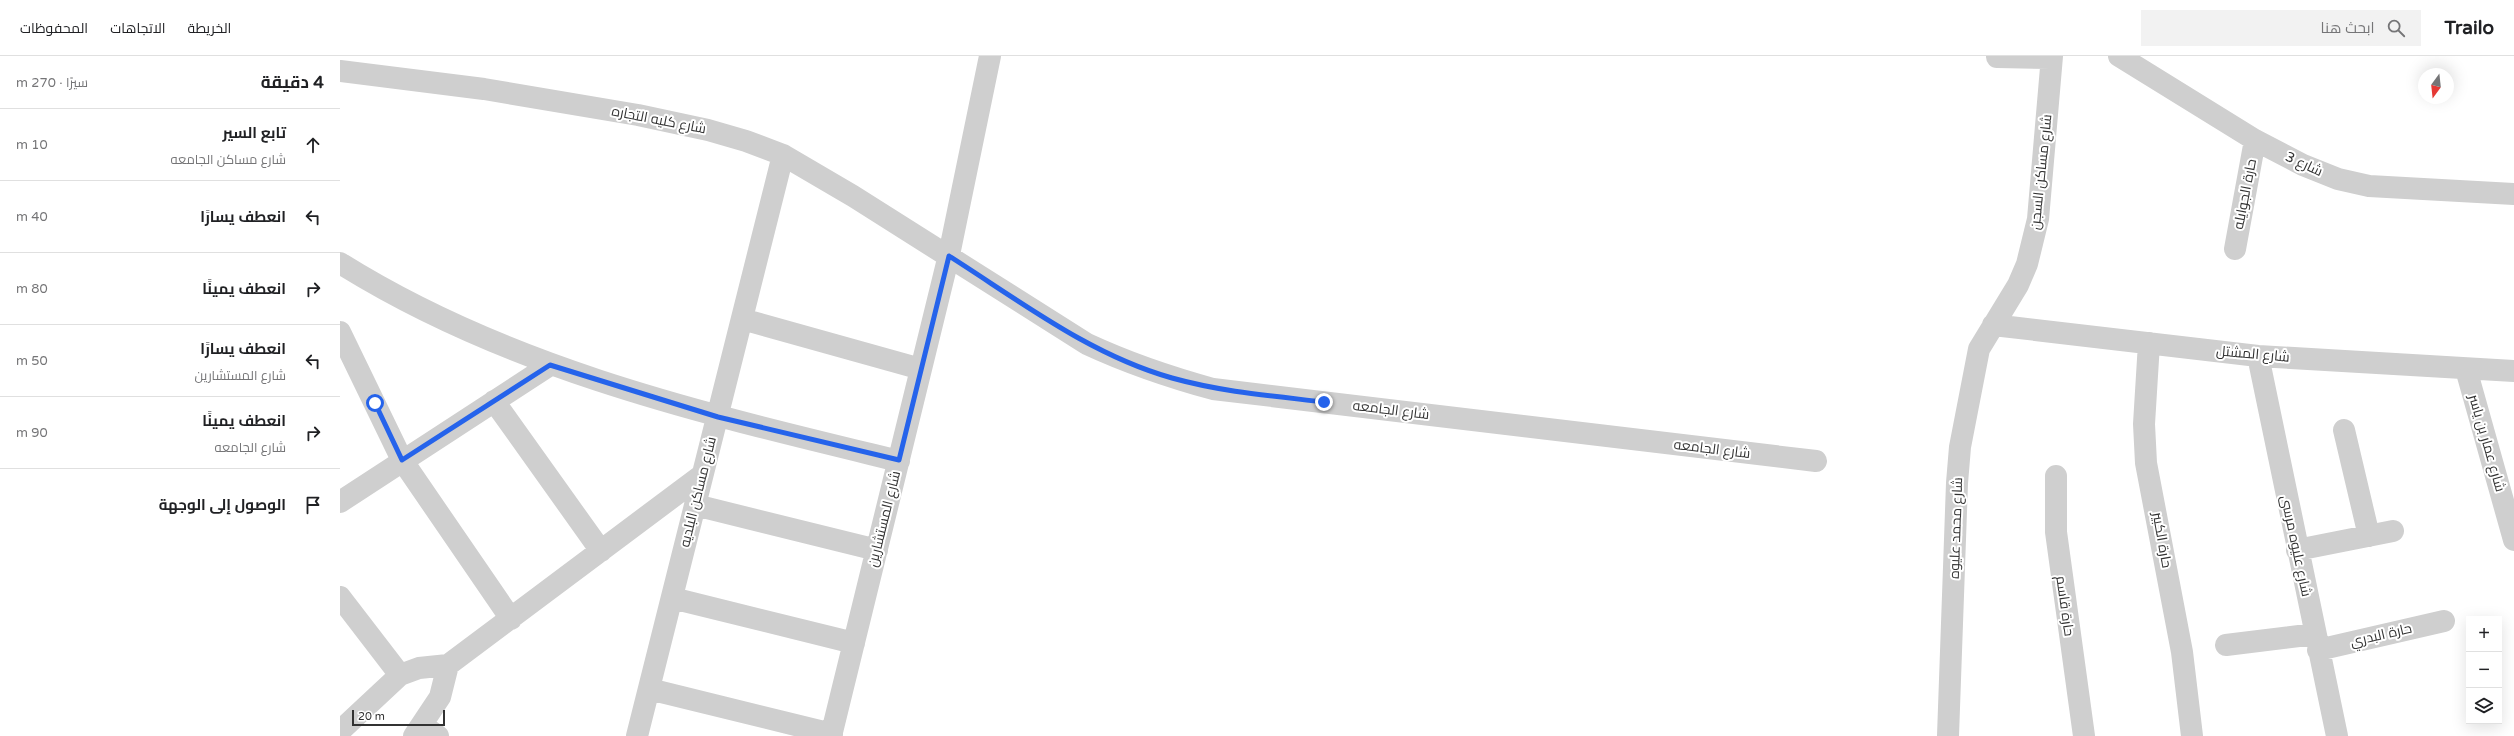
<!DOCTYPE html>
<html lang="ar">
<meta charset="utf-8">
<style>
body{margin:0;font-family:"Varela Round",Cairo,sans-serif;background:#f2f2f2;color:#202124;direction:rtl}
.controls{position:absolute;right:12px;bottom:12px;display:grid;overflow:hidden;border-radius:0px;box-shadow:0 4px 16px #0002}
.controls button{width:36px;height:36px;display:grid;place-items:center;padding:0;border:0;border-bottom:1px solid #e0e0e0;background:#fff;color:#202124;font:20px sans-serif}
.compass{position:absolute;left:2078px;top:12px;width:36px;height:36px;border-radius:50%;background:#fff;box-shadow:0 4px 16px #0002;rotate:195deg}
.scale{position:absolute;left:12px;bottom:10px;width:93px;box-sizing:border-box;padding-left:4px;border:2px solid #323232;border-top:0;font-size:11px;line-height:14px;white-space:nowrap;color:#323232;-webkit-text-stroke:3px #fff;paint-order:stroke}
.stop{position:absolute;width:12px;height:12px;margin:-9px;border:3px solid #2563eb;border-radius:50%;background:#fff}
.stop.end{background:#2563eb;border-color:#fff;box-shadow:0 1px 4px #0008}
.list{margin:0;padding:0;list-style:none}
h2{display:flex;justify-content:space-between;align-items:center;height:52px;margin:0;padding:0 16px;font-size:17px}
h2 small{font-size:13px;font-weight:400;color:#757577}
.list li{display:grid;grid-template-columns:26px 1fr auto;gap:12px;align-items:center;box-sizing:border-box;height:72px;padding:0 16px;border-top:1px solid #e0e0e0}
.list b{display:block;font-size:15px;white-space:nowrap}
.list p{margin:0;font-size:13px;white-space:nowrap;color:#757577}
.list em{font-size:13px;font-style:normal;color:#757577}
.icon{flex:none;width:22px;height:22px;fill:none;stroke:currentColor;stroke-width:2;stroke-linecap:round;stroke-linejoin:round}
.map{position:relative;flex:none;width:2174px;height:680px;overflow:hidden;direction:ltr}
header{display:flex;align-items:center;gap:24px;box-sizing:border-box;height:56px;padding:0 20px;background:#fff;border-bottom:1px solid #e0e0e0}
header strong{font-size:19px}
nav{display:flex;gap:22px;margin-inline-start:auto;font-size:14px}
.search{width:280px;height:36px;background:#f2f2f2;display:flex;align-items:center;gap:10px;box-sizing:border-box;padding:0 14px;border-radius:0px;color:#757577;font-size:15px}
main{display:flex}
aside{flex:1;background:#fff}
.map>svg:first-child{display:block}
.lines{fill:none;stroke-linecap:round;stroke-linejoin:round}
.street{stroke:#cfcfcf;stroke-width:22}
.route{stroke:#2563eb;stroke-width:5}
.labels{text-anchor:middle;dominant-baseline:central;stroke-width:4;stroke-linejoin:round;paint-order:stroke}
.street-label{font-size:14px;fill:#323232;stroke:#fff}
</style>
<header>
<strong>Trailo</strong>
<div class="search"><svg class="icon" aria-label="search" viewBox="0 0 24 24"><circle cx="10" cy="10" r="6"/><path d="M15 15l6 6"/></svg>ابحث هنا</div>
<nav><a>الخريطة</a><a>الاتجاهات</a><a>المحفوظات</a></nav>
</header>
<main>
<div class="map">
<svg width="2174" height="680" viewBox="0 0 2174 680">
<rect width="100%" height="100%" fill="#fff"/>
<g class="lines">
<path class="street" d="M1779 0 1915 84 1963 109 1998 123 2029 130 2174 138
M1657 1 1711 2
M0 15 144 33 298 59 368 74 406 85 443 99 513 140 747 288C788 307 829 321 873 333L1476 405
M1895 193 1915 84
M0 207C171 314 366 358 559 405
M402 263 581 313
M1653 269 1918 300 2174 315
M0 276 62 404 171 563
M1809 287 1804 368 1806 407 1842 596 1852 680
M1918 300 1997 680
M2126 313 2174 484
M154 345 261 495
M2004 374 2029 480
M1716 420V476L1744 680
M0 446 210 309
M355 449 537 494
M1957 494 2053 475
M0 541 60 619
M332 542 514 587
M1886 589 1975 578
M1978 594 2104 565
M309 633 492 678
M82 669 98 680
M0 675 60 619 79 612 108 609 362 419
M74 680 100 641 108 609
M297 680 443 99
M491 680 609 199 650 0
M1608 680 1617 427 1620 391 1639 293 1678 229 1687 208 1698 163 1712 0"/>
</g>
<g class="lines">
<path class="route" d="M35 347 62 404 210 309 378 361 559 404 609 200C680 245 750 299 832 322 882 336 933 340 984 346"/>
</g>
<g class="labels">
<g class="street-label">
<text transform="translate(319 64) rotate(11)">شارع كليه التجاره</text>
<text transform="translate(1964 108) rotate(25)">شارع 3</text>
<text transform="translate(1701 116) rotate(-84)">شارع مساكن السجن</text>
<text transform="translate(1905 138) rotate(-79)">حارة الجوايله</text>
<text transform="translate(1913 298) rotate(5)">شارع المشتل</text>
<text transform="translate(1051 354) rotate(7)">شارع الجامعه</text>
<text transform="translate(2147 387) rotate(74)">شارع عمار بن ياسر</text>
<text transform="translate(1372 393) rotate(7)">شارع الجامعه</text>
<text transform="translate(358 436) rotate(-76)">شارع مساكن البلديه</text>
<text transform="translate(544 463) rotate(-76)">شارع المستشارين</text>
<text transform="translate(1616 472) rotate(-88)">شارع محمد عليوه</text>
<text transform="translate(1822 484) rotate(80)">حارة الكبير</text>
<text transform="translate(1956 490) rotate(78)">شارع عليوه مرسى</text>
<text transform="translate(1725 550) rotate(82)">حارة قاسم</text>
<text transform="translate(2041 579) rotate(-13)">حارة البدري</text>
</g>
</g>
</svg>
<div class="controls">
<button>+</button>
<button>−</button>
<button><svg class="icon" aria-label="layers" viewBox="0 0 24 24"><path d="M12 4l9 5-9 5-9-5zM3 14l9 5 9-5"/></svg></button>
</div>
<svg class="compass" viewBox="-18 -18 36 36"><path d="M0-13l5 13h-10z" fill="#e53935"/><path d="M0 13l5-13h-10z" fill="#757577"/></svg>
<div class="scale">20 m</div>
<div class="stop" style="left:35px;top:347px"></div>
<div class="stop end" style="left:984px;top:346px"></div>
</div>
<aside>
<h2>4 دقيقة<small>سيرًا · 270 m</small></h2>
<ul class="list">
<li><svg class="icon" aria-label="ahead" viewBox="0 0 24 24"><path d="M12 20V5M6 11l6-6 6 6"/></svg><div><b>تابع السير</b><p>شارع مساكن الجامعه</p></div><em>10 m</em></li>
<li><svg class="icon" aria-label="left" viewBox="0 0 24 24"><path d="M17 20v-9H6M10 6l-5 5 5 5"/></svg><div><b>انعطف يسارًا</b></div><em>40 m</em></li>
<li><svg class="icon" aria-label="right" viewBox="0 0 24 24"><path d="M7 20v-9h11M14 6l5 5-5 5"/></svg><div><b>انعطف يمينًا</b></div><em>80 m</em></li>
<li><svg class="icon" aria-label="left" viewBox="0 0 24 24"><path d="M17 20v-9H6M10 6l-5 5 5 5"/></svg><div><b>انعطف يسارًا</b><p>شارع المستشارين</p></div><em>50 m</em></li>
<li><svg class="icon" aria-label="right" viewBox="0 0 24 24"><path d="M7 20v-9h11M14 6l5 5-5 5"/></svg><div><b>انعطف يمينًا</b><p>شارع الجامعه</p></div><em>90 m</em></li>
<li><svg class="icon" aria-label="arrive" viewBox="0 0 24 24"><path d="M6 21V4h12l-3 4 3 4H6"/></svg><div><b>الوصول إلى الوجهة</b></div></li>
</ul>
</aside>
</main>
